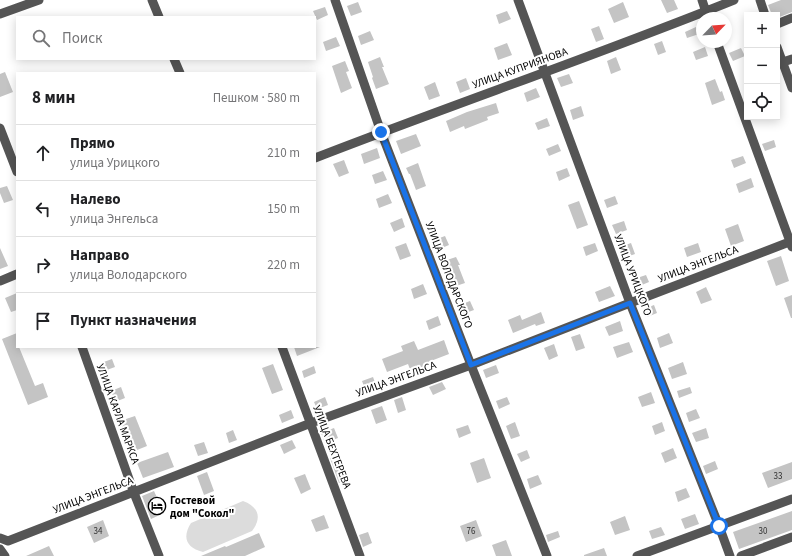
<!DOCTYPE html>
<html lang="ru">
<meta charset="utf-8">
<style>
body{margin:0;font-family:"Source Sans 3",sans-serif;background:#f2f2f2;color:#202124}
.controls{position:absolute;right:12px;top:12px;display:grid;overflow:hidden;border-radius:0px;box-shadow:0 2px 10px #0003}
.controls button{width:36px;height:36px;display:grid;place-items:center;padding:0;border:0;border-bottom:1px solid #e0e0e0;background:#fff;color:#202124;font:20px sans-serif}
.compass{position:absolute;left:696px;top:12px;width:36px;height:36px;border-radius:50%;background:#fff;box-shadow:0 2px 10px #0003;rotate:65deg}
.stop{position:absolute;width:12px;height:12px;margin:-9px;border:3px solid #1a73e8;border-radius:50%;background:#fff}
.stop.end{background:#1a73e8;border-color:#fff;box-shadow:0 1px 4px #0008}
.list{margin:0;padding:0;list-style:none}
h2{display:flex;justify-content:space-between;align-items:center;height:52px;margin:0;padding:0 16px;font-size:17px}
h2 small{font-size:13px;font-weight:400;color:#757577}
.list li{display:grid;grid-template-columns:26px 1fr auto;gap:12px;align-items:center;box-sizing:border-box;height:56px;padding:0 16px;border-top:1px solid #e0e0e0}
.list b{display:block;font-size:15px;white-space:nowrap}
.list p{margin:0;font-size:13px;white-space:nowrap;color:#757577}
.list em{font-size:13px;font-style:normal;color:#757577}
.icon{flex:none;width:22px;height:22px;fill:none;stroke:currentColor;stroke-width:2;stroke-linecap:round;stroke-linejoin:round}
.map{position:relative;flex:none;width:792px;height:556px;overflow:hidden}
.search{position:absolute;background:#fff;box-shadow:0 2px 10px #0003;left:16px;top:16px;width:300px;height:44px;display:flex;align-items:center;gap:10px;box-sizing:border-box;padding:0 14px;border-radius:0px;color:#757577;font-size:15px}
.panel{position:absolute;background:#fff;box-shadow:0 2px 10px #0003;left:16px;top:72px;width:300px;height:276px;border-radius:0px}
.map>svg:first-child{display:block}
.green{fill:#dcdcdc}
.building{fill:#c4c4c4}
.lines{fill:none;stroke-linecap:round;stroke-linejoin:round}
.minor{stroke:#555;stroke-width:9}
.route{stroke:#1a73e8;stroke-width:5}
.labels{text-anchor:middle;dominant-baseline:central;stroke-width:4;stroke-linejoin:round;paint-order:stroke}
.number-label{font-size:9px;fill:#313131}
.street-label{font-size:11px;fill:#000;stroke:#fff}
.poi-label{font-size:11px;font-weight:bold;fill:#000;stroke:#fff;text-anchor:start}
</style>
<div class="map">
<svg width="792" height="556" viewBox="0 0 792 556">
<rect width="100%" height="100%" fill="#fff"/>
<path class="green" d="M243 501C259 507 262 518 252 531L203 552C186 548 182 537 191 523Z"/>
<path class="building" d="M661 0H674L678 9 667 13Z
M781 0H792V12L777 18V15H772L768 5Z
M358 2 362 12 351 16 347 6Z
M623 2 629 17 614 23 608 9Z
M325 7 328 15 317 20 313 11Z
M507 11 511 19 499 24 496 15Z
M599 26 604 39 596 42 591 29Z
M696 27 699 34 687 38 685 32Z
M370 31 374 40 361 45 358 36Z
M336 37 340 46 326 51 323 42Z
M662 41 666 52 658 55 654 44Z
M507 43 512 55 498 60 494 48Z
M705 47 708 56 696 60 693 52Z
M741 48 745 56 733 61 729 53Z
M380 57 384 67H382L389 84 376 89 372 78 373 77 368 62Z
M616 57 621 70 611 74 607 61Z
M345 61 349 71 346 72 352 88 341 93 332 66Z
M5 72 13 92 0 97V74Z
M569 74 573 83 561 87 557 78Z
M466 78 470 89 460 93 456 82Z
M715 79 720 92 722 91 725 100 712 105 705 83Z
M435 82 440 96 429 100 424 87Z
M536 88 540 97 527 102 524 93Z
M496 103 499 113 487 117 488 120 465 129 464 126 450 132 446 121 467 112Z
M581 106 584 116 573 120 570 110Z
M547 118 550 126 538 130 535 123Z
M416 134 421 146 401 154 396 141Z
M774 140 776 147 765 151 762 144Z
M558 144 561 151 549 156 546 149Z
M377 148 380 158 364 164 361 154Z
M743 156 746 163 734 168 731 160Z
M344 160 349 173 339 177 333 164Z
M418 163 426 186 416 190 410 174H409L406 168Z
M567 168 570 176 559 181 556 172Z
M383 171 387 180 375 184 372 175Z
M751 178 754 187 739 193 736 184Z
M7 186 13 200 4 203 0 193V188Z
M388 194 392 203 379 208 376 199Z
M615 196 618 204 607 208 604 200Z
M579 201 588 225 577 229 568 205Z
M402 218 405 227 394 232 390 223Z
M624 221 627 230 616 234 612 225Z
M738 224 744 241 731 246 725 229Z
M445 236 449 245 437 250 434 240Z
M406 243 411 256 400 260 395 247Z
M595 243 598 251 586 256 583 247Z
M631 243 635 254 624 258 620 247Z
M698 243 701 252 687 257 684 248Z
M0 248 8 266 0 269Z
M781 256 789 281 776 286 767 261Z
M456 257 460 265H458L465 283 453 287 450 280 451 279 444 261Z
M646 275 649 282 637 287 634 279Z
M423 284 427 294 414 299 411 289Z
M610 286 615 296 599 302 595 292Z
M706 287 712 300 701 304 696 292Z
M17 293V310L11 312 5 298Z
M792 295V318H791L784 298Z
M470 301 474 310 463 314 460 305Z
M654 305 657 313 647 317 644 309Z
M541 312 545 323 536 326 535 324 513 333 508 320 520 315 522 320Z
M438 316 441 325 429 330 426 321Z
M620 321 623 331 609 336 605 327Z
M17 333V347H19L35 386 43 383 48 397 28 405 2 339Z
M669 333 673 343 660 348 657 338Z
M580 334 585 348 576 351 571 337Z
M444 340 449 354 423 364 424 368 411 372 408 364 387 372 382 359 403 351 401 346 414 341 418 350Z
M629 342 633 352 617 358 613 347Z
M554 344 558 356 549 360 544 348Z
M294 347H320L297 356Z
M112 359 115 367 104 371 101 363Z
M683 362 687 374 672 379 668 368Z
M273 364 283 390 272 394 262 368Z
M496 365 499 373 486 378 483 370Z
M314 366 316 373 304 378 302 371Z
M373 377 377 388 366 392 362 381Z
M442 382 446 389 433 395 429 387Z
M121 387 125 398 115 402 111 391Z
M690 387 692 393 679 398 677 391Z
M651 392 655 403 642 407 638 397Z
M325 397 328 405 317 409 314 402Z
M402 397 406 410 398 413 394 400Z
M507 397 510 404 499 409 496 401Z
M382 406 387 420 376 424 371 410Z
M696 409 700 418 689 422 686 413Z
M291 410 294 418 282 423 279 415Z
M135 416 147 446 132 452 120 421Z
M515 422 520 436 511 439 506 426Z
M662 422 665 431 655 435 652 426Z
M468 425 471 433 459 438 456 429Z
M334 428 338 438 325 443 321 433Z
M706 428 709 438 696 442 692 433Z
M233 430 237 440 229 443 226 433Z
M292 440 296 448 284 454 280 445Z
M204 442 208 453 198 456 194 445Z
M673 448 677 458 665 463 661 453Z
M527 450 530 458 521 462 517 454Z
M168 452 174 467 143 478 137 463Z
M338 455 342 463 339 464 345 481 339 483 330 458Z
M484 458 491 478 477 483 470 463Z
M715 461 718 469 706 474 703 466Z
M792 462V479L768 488 762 473Z
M207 472 214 491 204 495 197 476Z
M305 474 311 489 301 494 294 478Z
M538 475 542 484 530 489 527 479Z
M686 488 690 497 678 502 675 492Z
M154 491 164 513 151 519 142 496Z
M792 511V530L739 549 733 532Z
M695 514 699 524 685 529 681 519Z
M324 515 329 528 316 532 311 520Z
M625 516 630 530 615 535 610 522Z
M103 520 109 536 94 543 87 527Z
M476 520 482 536 466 542 460 526Z
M661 527 665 535 652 539 649 531Z
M558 531 560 537 548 542 546 535Z
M368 532 372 543 363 547 359 535Z
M259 533 265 547 245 556H201L225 546 226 547Z
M506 540 512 556H496L492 545Z
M49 546 54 556H26Z
M604 548 607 556H584V555Z"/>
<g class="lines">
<path class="minor" d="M152 0 159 17
M335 0 381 132 471 365 547 556
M518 0 630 303 719 526 730 556
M702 0 708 18
M760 0 765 15
M0 14 39 0
M777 24 792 18
M717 42 792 247
M777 47 792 88
M174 59 180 73
M783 62 792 59
M0 128 17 172
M315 158C454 104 595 56 734 0
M0 281 17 274
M82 347 134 493 159 556
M282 347 360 556
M0 538 8 541 311 423 471 365 630 303 792 241
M0 549 5 556
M637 556 792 499
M741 556 792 537"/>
</g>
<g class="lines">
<path class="route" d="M381 132 471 365 630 303 719 526"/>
</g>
<defs>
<symbol id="hotel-ring" viewBox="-11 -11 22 22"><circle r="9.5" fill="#fff" stroke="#000" stroke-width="1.5"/><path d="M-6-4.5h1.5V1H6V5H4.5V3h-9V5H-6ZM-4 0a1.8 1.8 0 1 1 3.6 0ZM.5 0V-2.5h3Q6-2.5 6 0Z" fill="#000"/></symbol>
</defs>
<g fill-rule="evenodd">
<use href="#hotel-ring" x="147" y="496" width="20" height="20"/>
</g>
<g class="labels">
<g class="number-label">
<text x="778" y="476">33</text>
<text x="98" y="531">34</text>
<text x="471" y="531">76</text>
<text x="763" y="531">30</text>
</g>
<g class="street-label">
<text transform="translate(520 68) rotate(-20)">УЛИЦА КУПРИЯНОВА</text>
<text transform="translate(698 264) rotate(-21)">УЛИЦА ЭНГЕЛЬСА</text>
<text transform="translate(449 275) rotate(69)">УЛИЦА ВОЛОДАРСКОГО</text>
<text transform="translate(633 275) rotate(69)">УЛИЦА УРИЦКОГО</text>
<text transform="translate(396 379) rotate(-20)">УЛИЦА ЭНГЕЛЬСА</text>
<text transform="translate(118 414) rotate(70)">УЛИЦА КАРЛА МАРКСА</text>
<text transform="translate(332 447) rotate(69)">УЛИЦА БЕХТЕРЕВА</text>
<text transform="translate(93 495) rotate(-21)">УЛИЦА ЭНГЕЛЬСА</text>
</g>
<g class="poi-label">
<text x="170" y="500">Гостевой<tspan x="170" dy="13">дом "Сокол"</tspan></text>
</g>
</g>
</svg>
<div class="controls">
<button>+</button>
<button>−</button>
<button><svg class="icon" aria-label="locate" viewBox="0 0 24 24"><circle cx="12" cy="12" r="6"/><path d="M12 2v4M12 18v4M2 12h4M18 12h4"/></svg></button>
</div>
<svg class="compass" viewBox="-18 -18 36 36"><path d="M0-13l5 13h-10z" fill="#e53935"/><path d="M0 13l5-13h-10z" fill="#757577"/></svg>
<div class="stop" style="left:719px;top:526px"></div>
<div class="stop end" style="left:381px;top:132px"></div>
<div class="search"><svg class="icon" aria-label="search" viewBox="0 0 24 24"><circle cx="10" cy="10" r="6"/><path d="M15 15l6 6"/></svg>Поиск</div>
<section class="panel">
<h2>8 мин<small>Пешком · 580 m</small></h2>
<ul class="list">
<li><svg class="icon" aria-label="ahead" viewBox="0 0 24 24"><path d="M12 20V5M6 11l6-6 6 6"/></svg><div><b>Прямо</b><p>улица Урицкого</p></div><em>210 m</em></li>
<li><svg class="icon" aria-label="left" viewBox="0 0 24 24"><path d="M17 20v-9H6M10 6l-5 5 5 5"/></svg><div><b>Налево</b><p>улица Энгельса</p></div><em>150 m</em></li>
<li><svg class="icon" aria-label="right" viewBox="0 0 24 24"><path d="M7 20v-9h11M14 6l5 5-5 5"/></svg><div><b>Направо</b><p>улица Володарского</p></div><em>220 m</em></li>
<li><svg class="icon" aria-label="arrive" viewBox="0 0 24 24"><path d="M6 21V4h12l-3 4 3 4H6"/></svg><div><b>Пункт назначения</b></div></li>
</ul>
</section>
</div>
